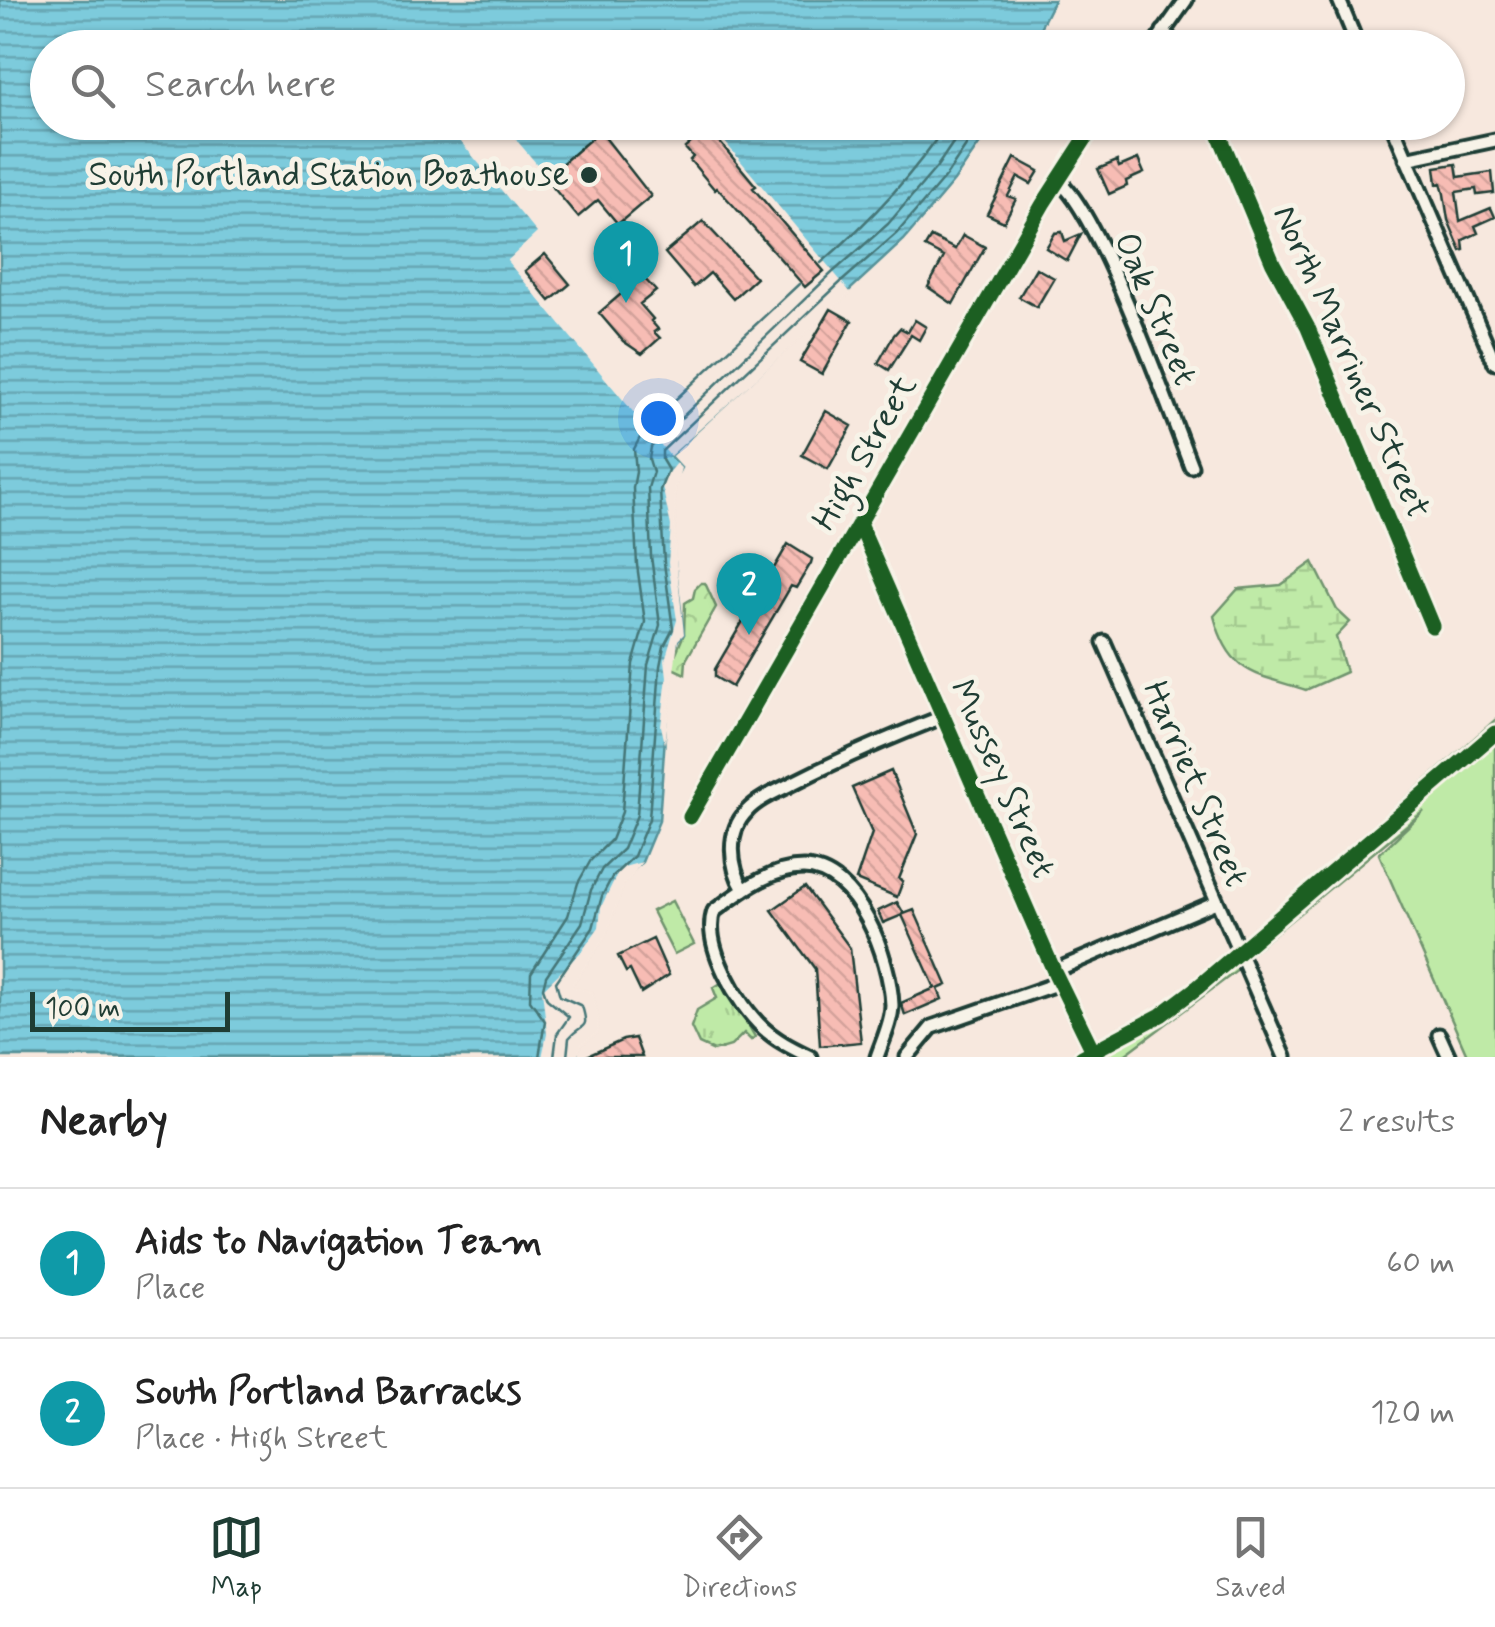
<!DOCTYPE html>
<meta charset="utf-8">
<style>
body{margin:0;font-family:Mynerve,sans-serif;background:#f2f2f2;color:#222}
.scale{position:absolute;left:30px;bottom:25px;width:200px;box-sizing:border-box;padding-left:10px;border:5px solid #1f3d34;border-top:0;font-size:28px;line-height:35px;white-space:nowrap;color:#1f3d34;-webkit-text-stroke:8px #f7f3e8;paint-order:stroke}
.you{position:absolute;left:658px;top:418px;width:35px;height:35px;margin:-25px;border:8px solid #fff;border-radius:50%;background:#1a73e8;box-shadow:0 0 0 15px #1a73e833}
.badge{display:grid;place-items:center;width:65px;height:65px;border-radius:50%;background:#1f3d34;color:#fff;font-size:32px;font-weight:700}
.pin{position:absolute;translate:-50% -82px;filter:drop-shadow(0 2px 5px #0008)}
.pin::after{content:'';position:absolute;top:52px;width:35px;height:30px;background:inherit;clip-path:polygon(0 0,100% 0,50% 100%)}
.list{margin:0;padding:0;list-style:none}
h2{display:flex;justify-content:space-between;align-items:center;height:130px;margin:0;padding:0 40px;font-size:42px}
h2 small{font-size:32px;font-weight:400;color:#767676}
.list li{display:grid;grid-template-columns:65px 1fr auto;gap:30px;align-items:center;box-sizing:border-box;height:150px;padding:0 40px;border-top:2px solid #e0e0e0}
.list b{display:block;font-size:38px;white-space:nowrap}
.list p{margin:0;font-size:32px;white-space:nowrap;color:#767676}
.list em{font-size:32px;font-style:normal;color:#767676}
.icon{flex:none;width:55px;height:55px;fill:none;stroke:currentColor;stroke-width:2;stroke-linecap:round;stroke-linejoin:round}
.map{position:relative;flex:none;width:1495px;height:1057px;overflow:hidden}
.search{position:absolute;background:#fff;box-shadow:0 2px 8px #0004;left:30px;right:30px;top:30px;height:110px;display:flex;align-items:center;gap:25px;box-sizing:border-box;padding:0 35px;border-radius:55px;color:#767676;font-size:38px}
.sheet{height:430px;background:#fff}
nav{display:flex;justify-content:space-around;align-items:center;box-sizing:border-box;height:140px;border-top:2px solid #e0e0e0;background:#fff;font-size:28px;color:#767676}
nav a{display:grid;justify-items:center;gap:5px}
nav .on{color:#1f3d34}
.map>svg:first-child{display:block}
.grass{fill:url(#grass-tufts);stroke:#6f946e;stroke-width:2.5}
.forest{fill:url(#forest-crowns);stroke:#6f946e;stroke-width:2.5}
.wetland{fill:url(#wetland-marsh);stroke:#6f946e;stroke-width:2.5}
.park{fill:#bfeaa7;stroke:#6f946e;stroke-width:2.5}
.water{fill:url(#water-rules);stroke:#579299;stroke-width:2.5}
.pier{fill:#f7e8de}
.lines{fill:none;stroke-linecap:round;stroke-linejoin:round}
.shore{stroke:#457677;stroke-width:2.5}
.building{fill:url(#building-back-hatch);stroke:#1f3d34;stroke-width:2.5}
.street-casing{stroke:#1f3d34;stroke-width:19}
.street{stroke:#f7f3e8;stroke-width:11}
.cycleway-casing{stroke:#f7f3e8;stroke-width:21}
.cycleway{stroke:#1b5e20;stroke-width:15}
.poi-dot{fill:#1f3d34;stroke:#f7f3e8;stroke-width:4}
.labels{text-anchor:middle;dominant-baseline:central;stroke-width:10;stroke-linejoin:round;paint-order:stroke}
.poi-label{font-size:35px;fill:#1f3d34;stroke:#f7f3e8;text-anchor:end}
.street-label{font-size:35px;fill:#1f3d34;stroke:#f7f3e8}
</style>
<div class="map">
<svg width="1495" height="1057" viewBox="0 0 1495 1057">
<defs>
<pattern id="grass-tufts" width="24" height="20" patternUnits="userSpaceOnUse" patternTransform="scale(2.5)"><rect width="24" height="20" fill="#bfeaa7"/><path d="M3 7l-1-3M5 7V3M7 7l1-3M15 17l-1-3M17 17v-4M19 17l1-3" fill="none" stroke="#a4ca90"/></pattern>
<pattern id="forest-crowns" width="20" height="18" patternUnits="userSpaceOnUse" patternTransform="scale(2.5)"><rect width="20" height="18" fill="#bfeaa7"/><path d="M2 6a3 3 0 1 1 6 0M12 15a3 3 0 1 1 6 0" fill="none" stroke="#a4ca90"/></pattern>
<pattern id="wetland-marsh" width="20" height="14" patternUnits="userSpaceOnUse" patternTransform="scale(2.5)"><rect width="20" height="14" fill="#bfeaa7"/><path d="M1 5h8M5 5V1M11 12h8M15 12V8" fill="none" stroke="#a4ca90"/></pattern>
<pattern id="water-rules" width="6" height="5" patternUnits="userSpaceOnUse" patternTransform="scale(2.5)"><rect width="6" height="5" fill="#7dcbdc"/><path d="M0 2.5h6" fill="none" stroke="#66a6b3"/></pattern>
<pattern id="building-back-hatch" width="6" height="6" patternUnits="userSpaceOnUse" patternTransform="scale(2.5)"><rect width="6" height="6" fill="#f7bcb4"/><path d="M-1 5l2 2M0 0l6 6M5-1l2 2" fill="none" stroke="#d3a29b"/></pattern>
</defs>
<rect width="100%" height="100%" fill="#f7e8de"/>
<filter id="ink" filterUnits="userSpaceOnUse"><feTurbulence type="fractalNoise" baseFrequency=".01" numOctaves="2"/><feDisplacementMap in="SourceGraphic" scale="20" xChannelSelector="R" yChannelSelector="G"/><feConvolveMatrix kernelMatrix="1 2 1 2 8 2 1 2 1" color-interpolation-filters="sRGB"/></filter>
<g filter="url(#ink)">
<path class="grass" d="M721 983 726 986 755 1037 751 1040 744 1033 731 1046 714 1051 699 1044 691 1027 697 1010 717 998 713 988Z"/>
<path class="forest" d="M701 583H705L716 607 686 660 685 674 670 667 684 634 685 603 693 598 695 589Z"/>
<path class="wetland" d="M1313 562 1337 610 1350 622 1336 637 1346 672 1306 690C1255 674 1229 674 1214 616L1238 589 1281 585Z"/>
<path class="park" d="M1495 720V1057H1468L1379 854 1424 811 1250 954 1242 940Z
M672 901 694 944 674 954 652 911Z
M1229 952 1238 970 1122 1057H1103L1097 1044 1158 1011Z"/>
<path class="water" d="M0 0H1054L1030 48H48V122L994 123 954 181 904 240 670 456 681 468 670 489 674 554 684 634 678 640 670 667 659 821 642 862 620 883 603 932 565 987 578 1042 577 1057H0Z"/>
<path class="pier" d="M445 123H502L547 176 620 173 577 123H643L655 137 673 123H709L851 293 670 456 507 261 537 233Z
M676 463 681 468 675 490 676 558 684 634 678 640 665 744 661 726 667 677 665 660 677 620 668 563 671 526 662 486 663 479Z
M642 862 624 885 606 936 572 986 593 992 599 1019 598 1033 582 1045 577 1057H542L547 1034 542 990 582 951 599 927 601 907 620 868Z"/>
<g class="lines">
<path class="shore" d="M821 263C870 221 912 177 948 122
M539 1057 545 1021 530 1000 531 973 568 916 578 883 591 860 611 840 622 812 633 664 645 622 637 565 633 488 636 472 634 449 645 428 799 284
M554 1057 557 1034 569 1017 547 999 543 988 546 976 582 923 591 890 602 869 623 849 637 815 648 665 660 625 651 556 648 488 653 472 649 459 651 447 832 273 888 224 936 168 967 122
M567 1057 569 1038C582 1022 590 1032 582 1006L560 996 556 982 593 928 602 896 612 877 634 856 649 819 660 666 664 646 673 629 664 563 660 490 668 470 662 460V451L841 282 897 233 946 176 982 122"/>
</g>
<path class="building" d="M708 128 756 186 753 188 824 271 805 287 733 205 717 188 715 190 690 160 693 157 685 148Z
M600 131 651 196 618 224 598 200 578 217 545 178Z
M1015 158 1039 171 1031 184 1018 177 1008 196 1016 199 1004 222 987 214Z
M1138 159 1144 173 1126 181 1127 186 1109 194 1098 169 1117 161 1119 167Z
M1456 164 1458 177 1492 172 1494 193 1477 195 1476 189 1456 192 1460 221 1491 208 1495 217 1475 226 1478 233 1463 240 1464 250 1461 251 1448 220 1444 194 1441 183 1437 184 1435 167Z
M703 221 756 278 733 299 710 273 694 287 665 253Z
M1062 232 1065 241 1081 234 1067 261 1046 248 1055 233Z
M963 235 985 247 953 304 928 287 944 257 925 247 931 237 955 249Z
M545 254 570 284 550 301 525 271Z
M1036 268 1054 278 1037 307 1019 297Z
M642 276 656 291 640 304 653 319 651 321 658 329 654 332 660 338 642 354 623 341 599 313Z
M831 309 852 321 822 374 800 362Z
M915 320 926 327 919 340 911 335 889 370 878 363 894 335 900 328 908 332Z
M826 411 852 426 828 469 802 455Z
M788 544 812 559 811 563 796 588 791 586 732 687 715 677V669Z
M891 771 917 834 899 879 903 881 897 897 856 880 872 833 852 788Z
M805 887 850 948 861 1042 820 1046 815 969 772 910Z
M897 902 904 914 914 910 947 985 938 989 942 999 905 1015 901 1003 935 988 902 915 883 923 878 911Z
M653 939 669 975 641 993 630 970 626 972 618 956Z
M635 1038 642 1057H585L623 1040Z"/>
<g class="lines">
<defs>
<path id="street" d="M1339 0 1359 48
M1163 31 1178 48
M1152 48 1186 0
M1214 122 1273 263 1308 328 1432 626
M1391 122 1495 363
M1406 159 1495 140
M1058 181C1097 207 1170 412 1191 466
M859 523 1054 971 1096 1057
M1104 642 1285 1057
M690 817 1043 204 1096 122
M744 890C730 867 726 832 747 811 759 798 778 791 793 783 842 758 891 737 942 717
M1054 971 1216 902
M1439 1035 1449 1057
M810 1057C794 1049 777 1041 763 1028 738 1005 702 945 714 911 739 893 770 868 803 868 858 868 890 958 892 1005 892 1021 882 1042 877 1057
M907 1057 932 1027 1059 983"/>
</defs>
<use href="#street" class="street-casing"/>
<use href="#street" class="street"/>
<defs>
<path id="cycleway" d="M1214 122 1273 263 1308 328 1432 626
M859 523 1054 971 1096 1057
M690 817 1043 204 1096 122
M1082 1057 1161 1015 1198 987 1495 733"/>
</defs>
<use href="#cycleway" class="cycleway-casing"/>
<use href="#cycleway" class="cycleway"/>
</g>
</g>
<circle class="poi-dot" cx="589" cy="175" r="10"/>
<g class="labels">
<g class="poi-label">
<text x="569" y="175">South Portland Station Boathouse</text>
</g>
<g class="street-label">
<text transform="translate(1155 309) rotate(67)">Oak Street</text>
<text transform="translate(1351 362) rotate(66)">North Marriner Street</text>
<text transform="translate(865 453) rotate(-60)">High Street</text>
<text transform="translate(1002 779) rotate(66)">Mussey Street</text>
<text transform="translate(1195 784) rotate(67)">Harriet Street</text>
</g>
</g>
</svg>
<div class="scale">100 m</div>
<div class="you"></div>
<div class="pin badge" style="left:626px;top:303px;background:#0f9aa8">1</div>
<div class="pin badge" style="left:749px;top:635px;background:#0f9aa8">2</div>
<div class="search"><svg class="icon" aria-label="search" viewBox="0 0 24 24"><circle cx="10" cy="10" r="6"/><path d="M15 15l6 6"/></svg>Search here</div>
</div>
<section class="sheet">
<h2>Nearby<small>2 results</small></h2>
<ul class="list">
<li><span class="badge" style="background:#0f9aa8">1</span><div><b>Aids to Navigation Team</b><p>Place</p></div><em>60 m</em></li>
<li><span class="badge" style="background:#0f9aa8">2</span><div><b>South Portland Barracks</b><p>Place · High Street</p></div><em>120 m</em></li>
</ul>
</section>
<nav>
<a class="on"><svg class="icon" aria-label="map" viewBox="0 0 24 24"><path d="M3 6l6-2 6 2 6-2v14l-6 2-6-2-6 2zM9 4v14M15 6v14"/></svg>Map</a>
<a><svg class="icon" aria-label="directions" viewBox="0 0 24 24"><path d="M12 3l9 9-9 9-9-9zM9 14v-3h6M13 9l2 2-2 2"/></svg>Directions</a>
<a><svg class="icon" aria-label="saved" viewBox="0 0 24 24"><path d="M7 4h10v16l-5-4-5 4z"/></svg>Saved</a>
</nav>
